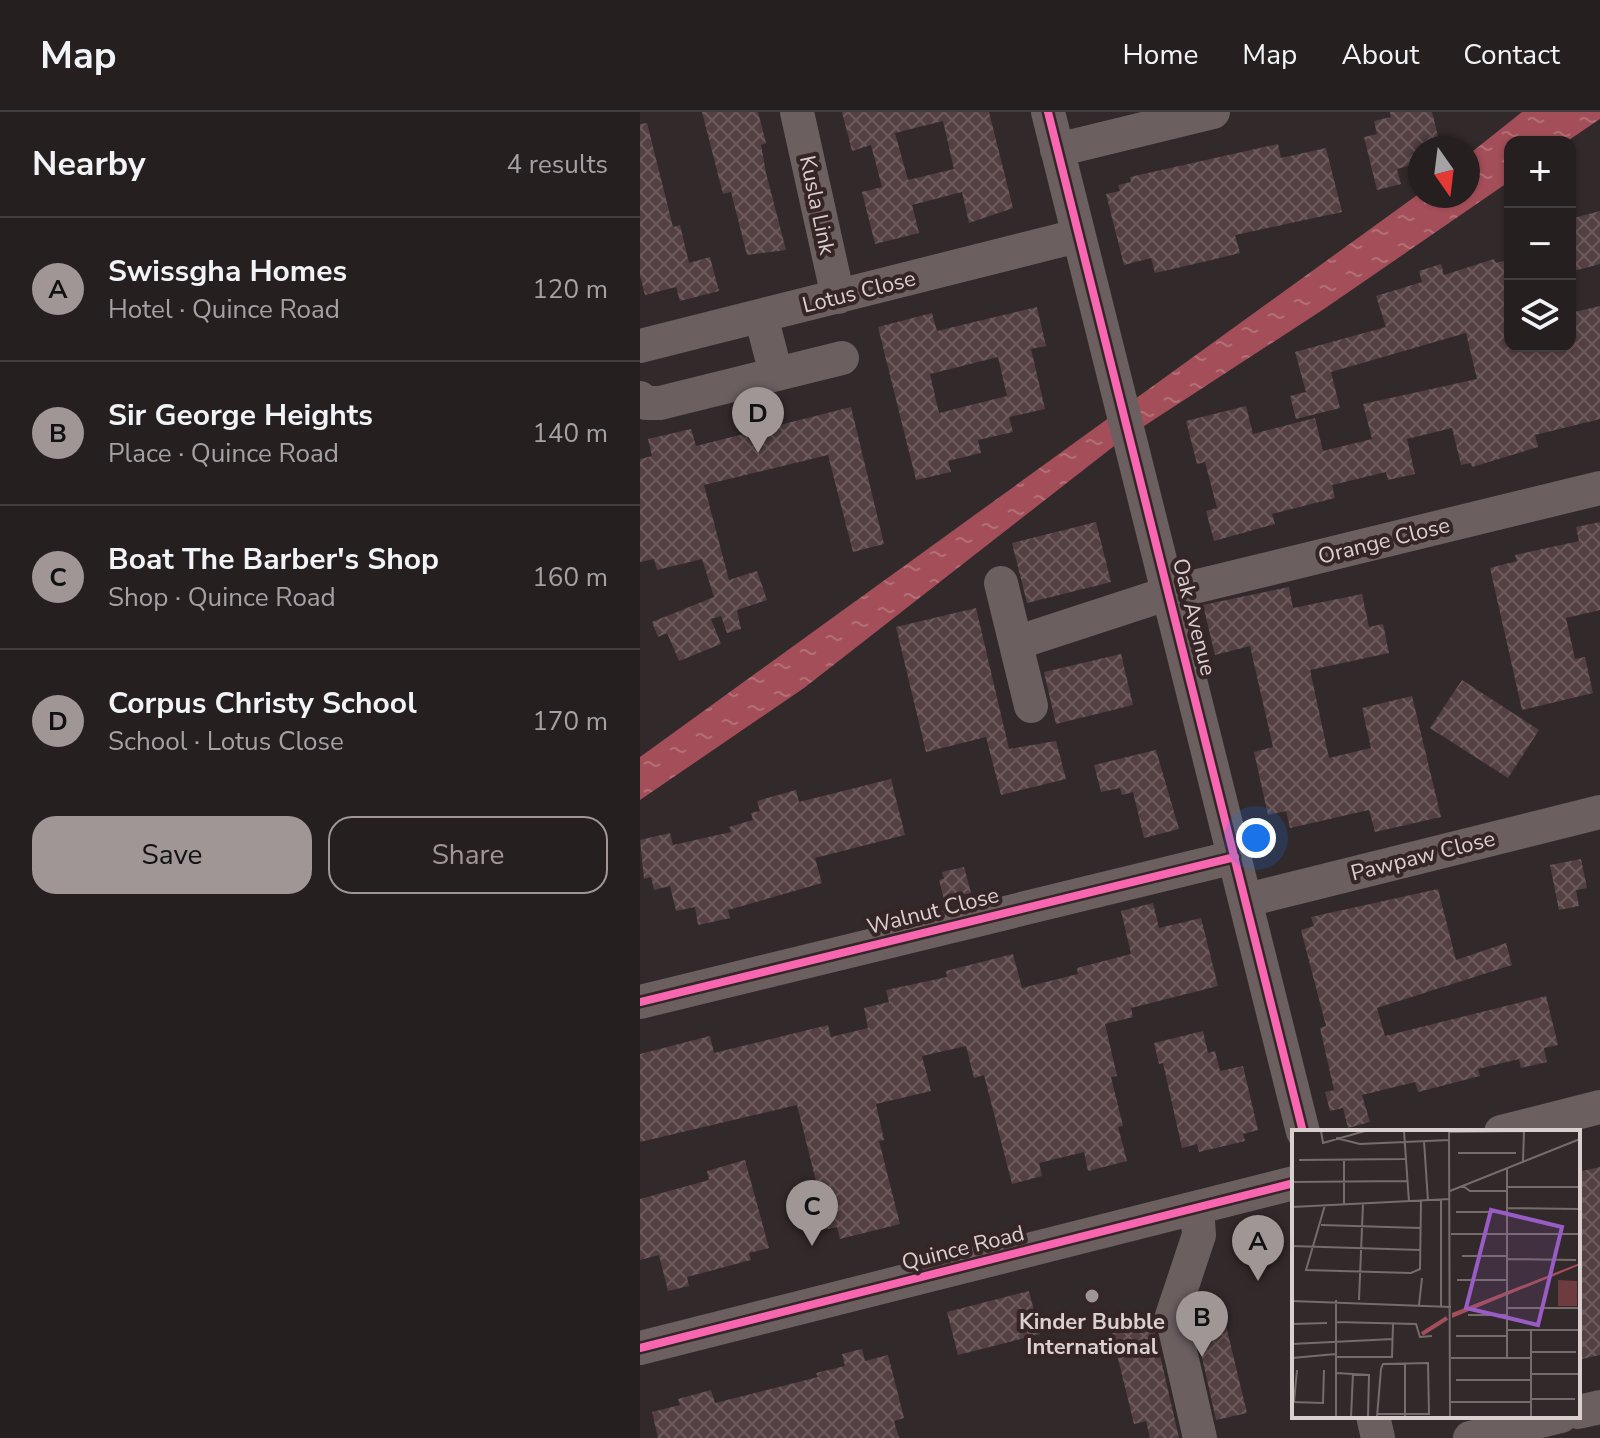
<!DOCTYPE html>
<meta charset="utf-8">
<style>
body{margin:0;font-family:"Nunito Sans",sans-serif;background:#322c2d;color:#f1f3f6}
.controls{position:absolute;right:24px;top:24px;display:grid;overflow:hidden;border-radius:16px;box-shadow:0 2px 6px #0004}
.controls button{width:72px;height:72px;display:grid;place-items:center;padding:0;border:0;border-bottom:2px solid #423d3e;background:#261f20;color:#f1f3f6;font:40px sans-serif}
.compass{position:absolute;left:768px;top:24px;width:72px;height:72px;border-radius:50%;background:#261f20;box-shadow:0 2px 6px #0004;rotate:166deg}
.you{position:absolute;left:616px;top:726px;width:28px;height:28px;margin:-20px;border:6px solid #fff;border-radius:50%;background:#1a73e8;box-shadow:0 0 0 12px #1a73e833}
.badge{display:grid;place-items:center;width:52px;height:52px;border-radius:50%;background:#a09696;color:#111;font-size:26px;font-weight:700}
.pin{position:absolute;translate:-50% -66px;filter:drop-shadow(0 2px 4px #0008)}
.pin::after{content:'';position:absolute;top:42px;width:28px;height:24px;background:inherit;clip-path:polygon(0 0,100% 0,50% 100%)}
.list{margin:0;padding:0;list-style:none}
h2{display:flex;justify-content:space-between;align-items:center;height:104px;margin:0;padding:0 32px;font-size:34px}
h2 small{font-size:26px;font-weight:400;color:#a4a2a5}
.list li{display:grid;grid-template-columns:52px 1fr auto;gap:24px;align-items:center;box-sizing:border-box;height:144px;padding:0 32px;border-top:2px solid #423d3e}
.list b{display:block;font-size:30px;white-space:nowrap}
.list p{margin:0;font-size:26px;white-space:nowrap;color:#a4a2a5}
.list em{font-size:26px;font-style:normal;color:#a4a2a5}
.actions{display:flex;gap:16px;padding:24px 32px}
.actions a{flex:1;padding:18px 0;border:2px solid #a09696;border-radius:24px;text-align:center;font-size:28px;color:#a09696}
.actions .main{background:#a09696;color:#111}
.icon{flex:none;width:44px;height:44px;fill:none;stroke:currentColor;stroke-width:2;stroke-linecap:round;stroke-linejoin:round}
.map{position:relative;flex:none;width:960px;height:1326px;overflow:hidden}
header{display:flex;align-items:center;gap:48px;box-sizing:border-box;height:112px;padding:0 40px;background:#261f20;border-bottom:2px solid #423d3e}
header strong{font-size:38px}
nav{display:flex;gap:44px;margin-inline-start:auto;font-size:28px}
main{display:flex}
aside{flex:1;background:#261f20}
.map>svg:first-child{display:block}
.water{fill:url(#water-ripples)}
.building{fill:url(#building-cross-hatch);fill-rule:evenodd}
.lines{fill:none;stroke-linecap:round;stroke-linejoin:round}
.minor{stroke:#6b5f60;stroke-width:34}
.cycleway-casing{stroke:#362526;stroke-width:13}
.cycleway{stroke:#f766af;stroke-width:8}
.poi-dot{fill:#a09696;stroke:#362526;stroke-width:3}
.labels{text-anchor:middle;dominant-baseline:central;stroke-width:8;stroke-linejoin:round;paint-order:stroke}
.street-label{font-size:22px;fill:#dbd0d0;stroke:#362526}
.poi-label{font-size:22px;font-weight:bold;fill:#dbd0d0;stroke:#362526}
.inset-river{fill:none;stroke:#a34e58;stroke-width:4}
.inset-road{fill:none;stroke:#766c6c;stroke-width:2}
.view{fill:#985dc4;fill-opacity:0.15;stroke:#985dc4;stroke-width:4}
.inset-edge{fill:none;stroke:#dbd0d0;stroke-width:4}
</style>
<header>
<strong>Map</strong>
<nav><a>Home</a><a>Map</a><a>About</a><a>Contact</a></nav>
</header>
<main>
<aside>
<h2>Nearby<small>4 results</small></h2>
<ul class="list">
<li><span class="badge">A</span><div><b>Swissgha Homes</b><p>Hotel · Quince Road</p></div><em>120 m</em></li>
<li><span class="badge">B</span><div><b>Sir George Heights</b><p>Place · Quince Road</p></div><em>140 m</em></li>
<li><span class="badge">C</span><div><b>Boat The Barber's Shop</b><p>Shop · Quince Road</p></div><em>160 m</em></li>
<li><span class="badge">D</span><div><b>Corpus Christy School</b><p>School · Lotus Close</p></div><em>170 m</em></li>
</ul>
<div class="actions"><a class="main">Save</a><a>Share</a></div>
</aside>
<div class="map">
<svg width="960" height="1326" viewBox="0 0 960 1326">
<defs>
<pattern id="water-ripples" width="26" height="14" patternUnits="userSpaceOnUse" patternTransform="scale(2)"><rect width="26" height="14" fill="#a34e58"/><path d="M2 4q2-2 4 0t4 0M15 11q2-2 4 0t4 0" fill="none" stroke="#b36f77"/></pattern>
<pattern id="building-cross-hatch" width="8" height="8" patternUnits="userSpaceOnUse" patternTransform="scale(2)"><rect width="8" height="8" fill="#544042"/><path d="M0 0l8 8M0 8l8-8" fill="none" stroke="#6c5b5c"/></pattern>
</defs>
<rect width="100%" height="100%" fill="#32292a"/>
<path class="water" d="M882 0H960V7L926 30H870V69L684 197 478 331 164 576 0 688V645L780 81V84H828V43Z"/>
<path class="building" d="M62 0H118L126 31 121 33 126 61 146 138 107 143 91 80 83 82Z
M202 0H349L373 96 329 111 322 80 272 93 279 121 235 132 222 80 242 75 231 33 212 39ZM303 9 314 57 268 68 255 21Z
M750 0H792L801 36H780V51L757 57 761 72 737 78 724 25 737 22 734 9 751 5Z
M7 11 33 115 40 113 49 151 70 145 79 179 40 189 36 175 5 183 0 164V12Z
M638 32 641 46 686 36 702 100 595 123 600 141 563 150 515 161 511 146 484 153 466 82 480 79 478 73 491 70 490 65Z
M960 99V152L930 160V107Z
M854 147 856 151 870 147V234H930V201L960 194V307L895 323 898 335 832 355 831 351 821 353 812 316 767 327 775 362 748 368 746 360 692 373 695 386 632 402 635 412 574 429 566 399 577 396 565 350 557 352 546 309 606 294 613 322 675 306 683 339 732 327 723 292 837 267 826 221 691 260 700 296 656 307 650 284 666 280 655 240 746 215 736 184 782 170 779 159 801 152 804 163Z
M397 195 406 234 391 237 405 297 369 305 373 320 338 328 341 341 308 349 311 360 276 368 238 215 292 201 297 219ZM358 245 367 284 299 301 290 262Z
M211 295 244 432 213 440 188 343 64 373 89 468 117 459 127 488 97 498 101 517 87 521 81 504 71 507 81 532 39 549 27 521 18 525 12 510 74 485 62 447 17 458 14 447 0 450V347L12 344 8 327 51 317 56 334Z
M456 410 471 470 387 491 372 431Z
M960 410V498L926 506 935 547 945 545 953 581 882 598 850 456 877 449 875 443 939 429 936 415Z
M649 475 653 496 722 482 729 515 743 512 749 541 670 558 689 646 731 636 722 596 772 584 801 705 735 720 729 698 650 716 646 699 628 703 614 640 633 635 610 534 575 543 563 493Z
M336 496 369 637 416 629 426 667 361 683 346 625 286 640 256 515Z
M481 542 493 593 416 612 404 560Z
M822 568 899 618 868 666 790 616Z
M516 638 539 717 504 726 493 680 482 683 480 676 461 680 454 653Z
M251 667 265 723 175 746 182 771 88 798 90 806 58 813 55 795 36 799 30 774 14 778 11 765 4 767 0 728 30 721 33 733 91 720 89 715 113 708 111 701 120 699 117 689 156 678 159 690Z
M941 747 947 776 936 778 939 794 919 798 910 753Z
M324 755 331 781 304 787 299 768 304 767 302 760Z
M798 777 816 848 866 831 872 853 737 896 745 924 906 884 918 933 904 936 907 950 881 956 879 947 838 957 840 964 778 980 775 970 722 983 730 1010 708 1016 703 996 690 999 685 980 694 978 680 916 686 914 661 818 674 814 671 805Z
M513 791 519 816 561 806 578 874 491 896 493 905 465 912 477 964 471 965 483 1014 478 1015 487 1049 448 1059 444 1040 399 1051 402 1064 372 1072 344 963 334 966 326 934 282 944 291 979 236 992 244 1028 239 1029 260 1112 200 1127 197 1115 188 1117 157 993 0 1030V942L70 924 74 941 188 913 191 925 228 916 224 896 249 890 246 878 307 865 306 859 373 842 382 876 438 862 437 856 491 842 481 799Z
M563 919 568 941 575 939 580 959 603 954 618 1018 603 1022 605 1029 559 1040 557 1032 542 1036 523 951 519 952 514 931Z
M105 1048 129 1136 109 1141 111 1148 47 1165 49 1174 28 1179 19 1143 0 1148V1087L69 1068 67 1059Z
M960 1055V1243L938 1248V1060Z
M389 1179 400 1222 318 1243 307 1200Z
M580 1189 607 1301 576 1308 553 1205 556 1195Z
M512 1208 539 1326H510L506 1309 494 1312 471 1218Z
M222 1237 225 1249 248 1243 264 1306 254 1309 259 1326H18L12 1300 40 1293 38 1287 71 1278 75 1291 178 1265 176 1261 205 1254 202 1242Z"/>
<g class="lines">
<path class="minor" d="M157 0 198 185
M408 0 663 1020
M417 38 573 0
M121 204 136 262
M0 234 437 124
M0 286 6 291H20L202 246
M361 471 391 594
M376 531 529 481 960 376
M607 788 960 700
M0 890 595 745
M861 1020 960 995
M557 1096 559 1123 532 1204 560 1326
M0 1236 654 1071
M938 1300 960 1295
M733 1304 738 1326
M830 1326 921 1304"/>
<defs>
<path id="cycleway" d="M408 0 663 1020
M0 890 595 745
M0 1236 654 1071"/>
</defs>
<use href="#cycleway" class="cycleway-casing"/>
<use href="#cycleway" class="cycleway"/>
</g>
<circle class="poi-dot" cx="452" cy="1184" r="8"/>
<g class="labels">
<g class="street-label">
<text transform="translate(177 93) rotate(78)">Kusla Link</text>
<text transform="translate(219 180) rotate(-14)">Lotus Close</text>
<text transform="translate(744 429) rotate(-14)">Orange Close</text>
<text transform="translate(554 505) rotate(76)">Oak Avenue</text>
<text transform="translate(783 744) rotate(-14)">Pawpaw Close</text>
<text transform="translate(293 799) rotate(-14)">Walnut Close</text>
<text transform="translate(323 1136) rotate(-14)">Quince Road</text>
</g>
<g class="poi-label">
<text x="452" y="1210">Kinder Bubble<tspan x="452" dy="25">International</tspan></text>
</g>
</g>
<g transform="translate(652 1018)">
<rect width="288" height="288" fill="#32292a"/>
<path d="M266 150 285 151V176H266Z" fill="#6e3c40"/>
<path d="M288 133V135L160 188V183Z" fill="#a34e58"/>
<path class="inset-river" d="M130 204 155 188"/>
<path class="inset-road" d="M29 1 31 13 73 1M112 1 117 72M157 1 158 287M158 2 232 1M44 8 68 14 157 10M132 11 136 71M166 23H224M52 29V74M7 30 113 29M231 32 232 1M215 39V228M0 52 115 51M171 56 178 61H215M215 57H288M158 61 288 9M33 75 14 140 119 143 128 139 129 71M0 77 158 69M215 78 288 79M164 82H215M29 95 129 98M159 104H288M0 116 128 120M170 126H215M215 129 284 130M165 150H215M44 170V287M67 170 71 74M0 171 159 177M127 175 130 148M149 177V70M215 178H287M176 185H215M44 192 124 194 128 207 140 206M0 194 35 193M215 200H288M239 200V287M164 206H215M0 214 101 209M239 222H284M44 227H100L101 194M0 228 44 224M159 228H239M44 243 77 245 76 287M239 244H288M164 250H239M239 269H283M0 272 31 273 32 240M2 272 5 240M159 272H239M113 286V234M59 287 61 243M85 287 89 239 91 234 136 233 137 284H85"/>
<path class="view" d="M199 80 270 97 246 195 174 178Z"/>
<rect width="288" height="288" class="inset-edge"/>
</g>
</svg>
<div class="controls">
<button>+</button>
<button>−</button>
<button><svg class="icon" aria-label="layers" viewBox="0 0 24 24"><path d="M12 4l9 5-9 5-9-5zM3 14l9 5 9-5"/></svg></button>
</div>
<svg class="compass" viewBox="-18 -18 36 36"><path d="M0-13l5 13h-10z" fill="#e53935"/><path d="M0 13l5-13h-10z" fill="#a4a2a5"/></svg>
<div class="you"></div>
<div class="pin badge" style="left:618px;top:1169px">A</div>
<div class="pin badge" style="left:562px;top:1245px">B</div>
<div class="pin badge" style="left:172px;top:1134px">C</div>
<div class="pin badge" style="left:118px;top:341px">D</div>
</div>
</main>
